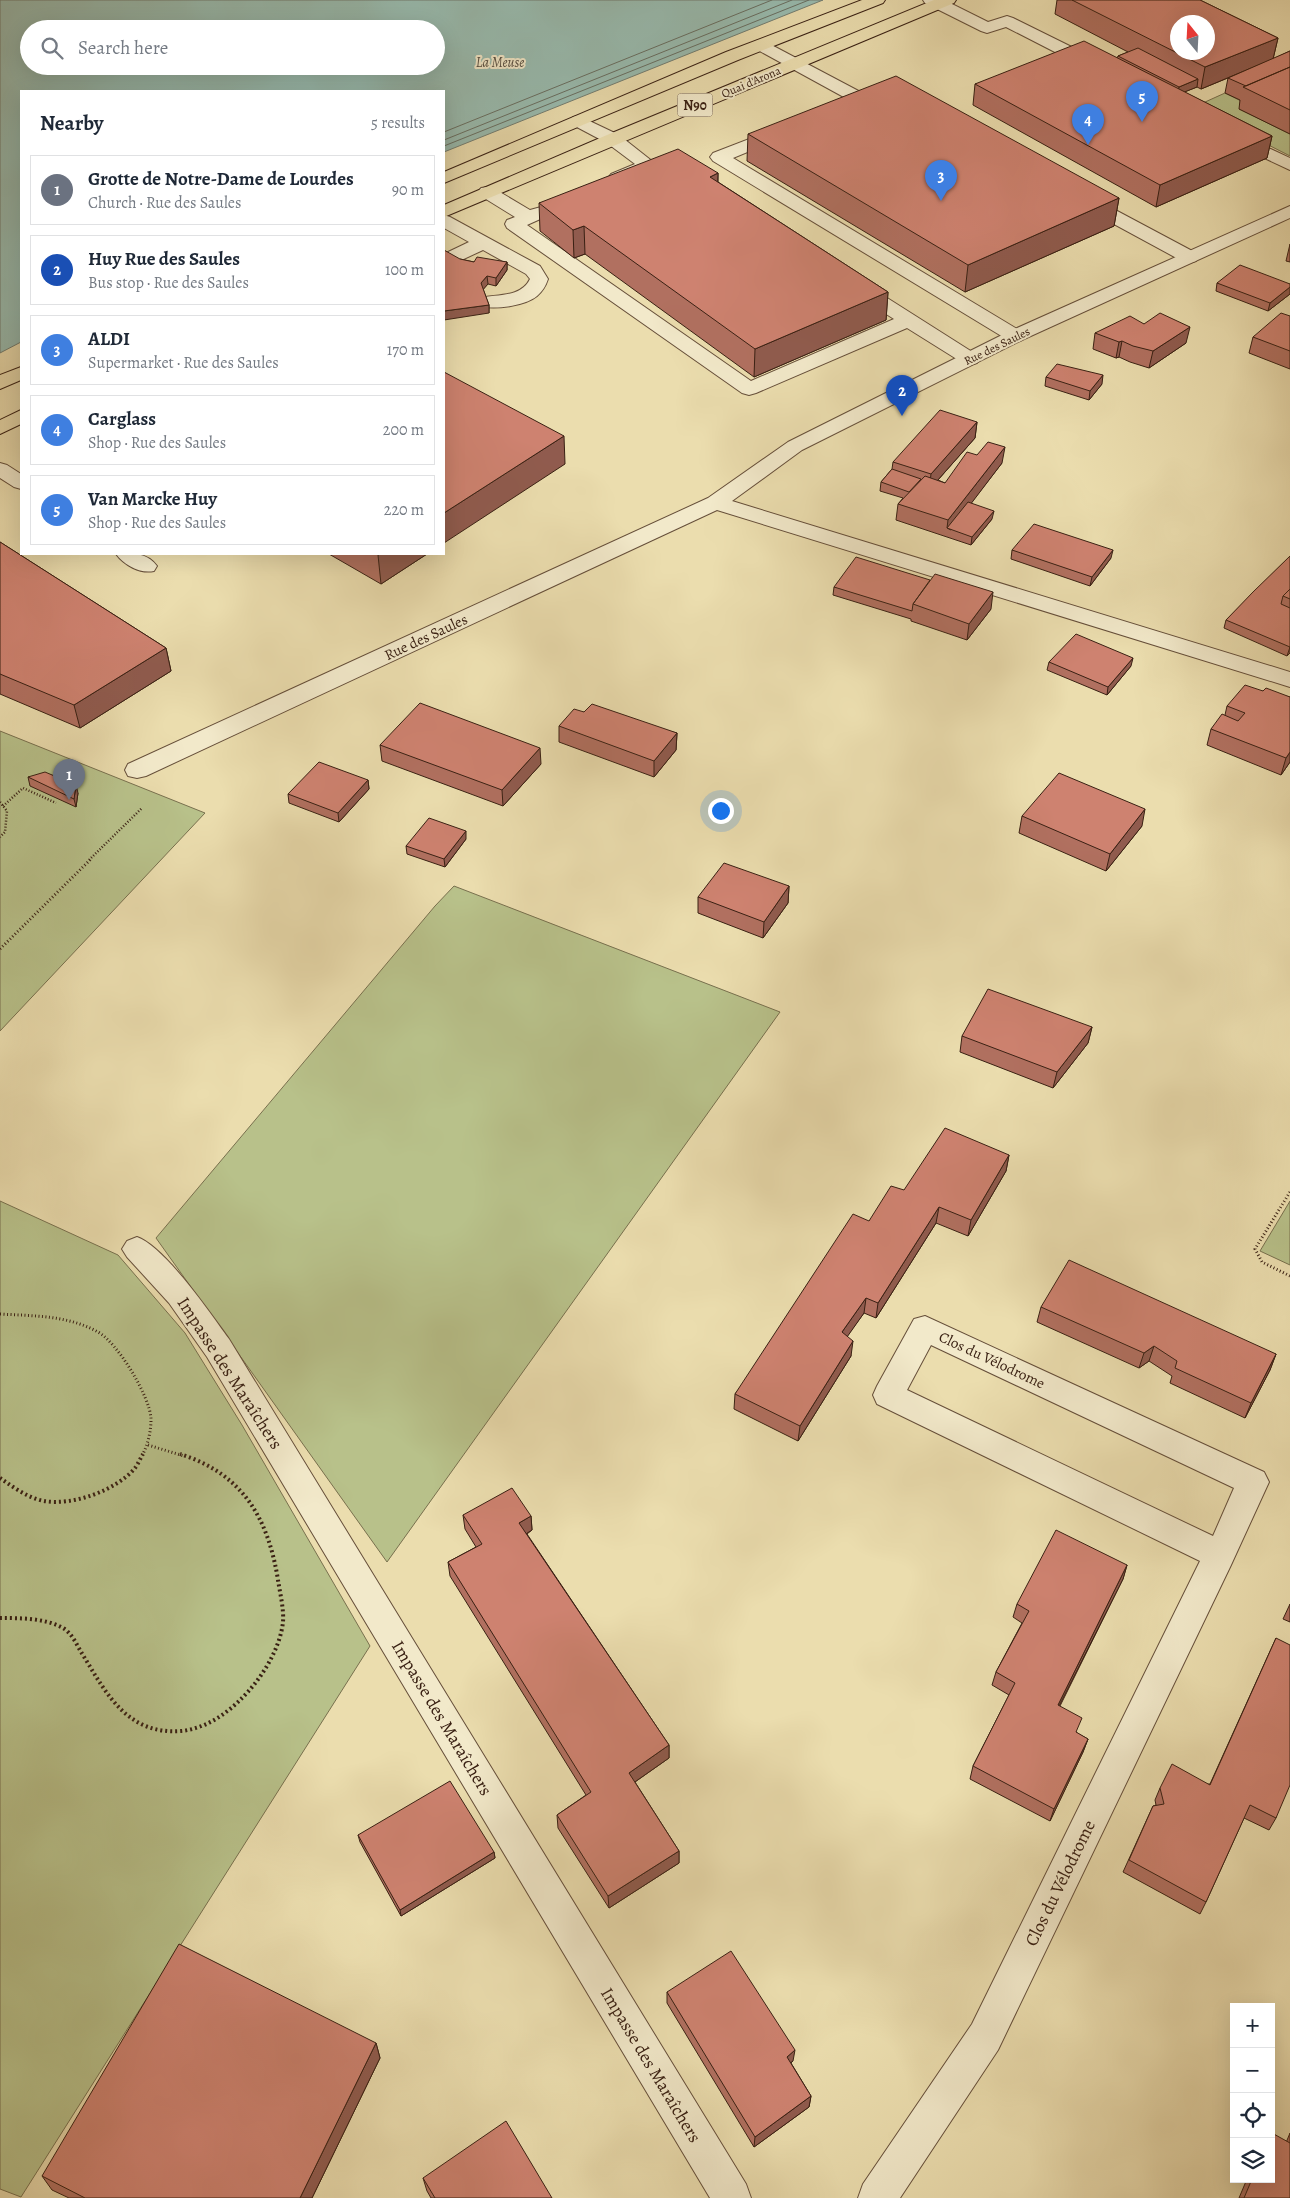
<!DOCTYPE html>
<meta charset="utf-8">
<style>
body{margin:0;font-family:Alegreya,serif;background:#f2f2f3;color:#1f2937}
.controls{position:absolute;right:15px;bottom:15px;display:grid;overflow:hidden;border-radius:0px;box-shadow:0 5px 20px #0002}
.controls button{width:45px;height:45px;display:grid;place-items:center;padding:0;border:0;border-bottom:1px solid #e0e1e3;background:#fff;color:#1f2937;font:25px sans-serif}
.compass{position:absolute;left:1170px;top:15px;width:45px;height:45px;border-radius:50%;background:#fff;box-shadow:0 5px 20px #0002;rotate:342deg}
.you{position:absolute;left:720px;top:810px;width:18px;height:18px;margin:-12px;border:4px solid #fff;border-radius:50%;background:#1a73e8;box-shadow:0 0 0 8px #1a73e833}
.badge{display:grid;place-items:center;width:32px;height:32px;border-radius:50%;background:#8f2418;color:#fff;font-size:16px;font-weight:700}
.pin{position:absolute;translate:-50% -41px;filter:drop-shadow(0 1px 2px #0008)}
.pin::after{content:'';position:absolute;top:26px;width:18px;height:15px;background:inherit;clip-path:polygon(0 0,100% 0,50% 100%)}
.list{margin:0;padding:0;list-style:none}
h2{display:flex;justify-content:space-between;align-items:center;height:65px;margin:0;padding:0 20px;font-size:21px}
h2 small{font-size:16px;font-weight:400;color:#747a83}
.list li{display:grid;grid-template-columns:32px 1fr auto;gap:15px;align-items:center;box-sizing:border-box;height:70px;margin:0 10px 10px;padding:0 10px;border:1px solid #e0e1e3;border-radius:0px}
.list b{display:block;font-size:19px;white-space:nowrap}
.list p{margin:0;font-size:16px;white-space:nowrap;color:#747a83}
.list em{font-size:16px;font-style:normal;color:#747a83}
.icon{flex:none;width:28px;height:28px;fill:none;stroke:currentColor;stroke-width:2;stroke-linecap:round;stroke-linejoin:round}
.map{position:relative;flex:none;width:1290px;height:2198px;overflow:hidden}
.search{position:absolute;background:#fff;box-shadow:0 5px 20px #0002;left:20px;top:20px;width:425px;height:55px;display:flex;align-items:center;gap:12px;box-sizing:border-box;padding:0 18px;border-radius:28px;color:#747a83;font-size:19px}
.panel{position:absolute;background:#fff;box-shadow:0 5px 20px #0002;left:20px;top:90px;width:425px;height:465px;border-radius:0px}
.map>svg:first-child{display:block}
.green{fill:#b8c18a;stroke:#78704e}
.water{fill:#98bbaf;stroke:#727d71;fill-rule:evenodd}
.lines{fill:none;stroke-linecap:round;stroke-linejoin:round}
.shore{stroke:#686e61;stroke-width:1}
.lane-casing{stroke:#664f3a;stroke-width:2}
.street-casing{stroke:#664f3a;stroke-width:2}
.primary-casing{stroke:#392013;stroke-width:2}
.path-far2{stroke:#392013;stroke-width:2.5;stroke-dasharray:1 2;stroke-linecap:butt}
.path-far1{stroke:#392013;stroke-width:3;stroke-dasharray:1 2.5;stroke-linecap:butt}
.path{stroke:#392013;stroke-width:4;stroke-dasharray:2 3;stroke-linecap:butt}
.lane{fill:#f2e9ca;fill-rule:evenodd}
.street{fill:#f2e9ca;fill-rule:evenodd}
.primary{fill:#ebddae;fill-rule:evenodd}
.wall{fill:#b17060;stroke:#392013}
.shaded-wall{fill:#905b4e;stroke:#392013}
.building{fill:#ce8270;stroke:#392013;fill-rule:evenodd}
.labels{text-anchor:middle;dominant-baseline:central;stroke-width:4;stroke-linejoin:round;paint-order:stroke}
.far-street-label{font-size:12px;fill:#392013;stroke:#f2e9ca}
.far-water-label{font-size:14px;font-style:italic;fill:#564e42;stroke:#f2e9ca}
.shield{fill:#f2e9ca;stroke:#705c4a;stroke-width:1}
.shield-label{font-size:14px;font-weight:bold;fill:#392013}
.street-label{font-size:15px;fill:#392013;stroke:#f2e9ca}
.near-street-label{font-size:18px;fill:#392013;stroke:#f2e9ca}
</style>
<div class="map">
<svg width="1290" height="2198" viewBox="0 0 1290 2198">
<rect width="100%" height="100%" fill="#ebddae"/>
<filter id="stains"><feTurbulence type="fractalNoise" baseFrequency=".004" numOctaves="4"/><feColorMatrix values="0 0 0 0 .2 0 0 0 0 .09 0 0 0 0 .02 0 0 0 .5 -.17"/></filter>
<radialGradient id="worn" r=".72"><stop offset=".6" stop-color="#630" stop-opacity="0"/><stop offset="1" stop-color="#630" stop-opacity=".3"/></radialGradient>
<path class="green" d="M1225 93 1249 105 1239 109 1290 134V156L1194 107Z
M0 731 205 813 0 1031Z
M454 886 780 1012 387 1562 156 1238 435 906Z
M0 1201 118 1255 185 1333 242 1425 370 1646 21 2197 0 2189Z
M1290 1201V1265L1260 1251Z"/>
<path class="water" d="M0 0H823L444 152V91H21V342L0 353ZM29 29H436V66H29Z"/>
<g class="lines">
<path class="shore" d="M444 132 772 0
M444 140 792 0
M444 146 809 0"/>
<defs>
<path id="lane" d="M923 0H944L988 22 1007 16 1013 18 1102 62 1104 66 1102 70H1090L1006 27 987 33 981 31 925 3Z
M762 40 885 105 888 109 885 113H873L756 49 754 45 756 41Z
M579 116 619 135 657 165 654 169C641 174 625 185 611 182L608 178 611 174 635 164 607 143 573 125 570 121 573 117Z
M783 126 789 127 792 131 789 135 733 158 1022 332 1025 336 1022 340 1015 342 1008 340 713 161 710 157 713 153Z
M1234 132 1290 158V170L1228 141 1225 137 1228 133Z
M487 187 493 188 530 210 541 207 547 208 550 212 547 216 527 225 751 381 894 319 848 290 845 286 848 282 855 280 862 282 977 355 980 359 977 363 970 365 963 363 907 328 756 393 749 395 742 393 507 228 505 224 507 220 515 217 481 196 478 192 481 188Z
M1083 195 1089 196 1196 253 1198 257 1196 261 1189 263 1182 261 1077 204 1074 200 1077 196Z
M444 215 450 217 540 266 548 279C546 285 543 291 537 296 525 306 495 310 479 306L476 302 479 298C496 294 521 298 530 279L526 274 483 250 453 264 444 265V254L469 242 444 228Z
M0 463 7 465 21 474V489L14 487 0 478Z
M116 554C131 553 147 552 157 566L154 571C140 574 124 565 116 554Z"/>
<path id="street" d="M1290 206V218L1022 340 802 450 732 501 1290 672V687L717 510 146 776 137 778 128 776 125 770 128 764 708 498 788 442 1008 332Z
M137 1237C165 1247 210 1313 229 1339L746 2184 751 2198H710L207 1357 169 1303 127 1257 122 1249 127 1241Z
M925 1316 1264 1472 1269 1482 1231 1565 998 2050 900 2198H858L863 2184 972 2024 1200 1561 877 1404 873 1395 877 1386 914 1319ZM931 1345 1234 1488 1213 1536 907 1390Z"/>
<path id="primary" d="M862 0H885L883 3 738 60 444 183V172L726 52Z
M934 0H956L954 3 444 217V205L607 135Z
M21 367V380L0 389V375Z
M21 410V424L0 434V420Z"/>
</defs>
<use href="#lane" class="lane-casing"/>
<use href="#street" class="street-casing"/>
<use href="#primary" class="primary-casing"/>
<path class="path-far2" d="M0 802 7 811 5 832 0 837
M3 806 23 788 56 803
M89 860 142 808"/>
<path class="path-far1" d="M0 949 91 859
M1290 1192 1255 1249 1262 1262 1290 1276
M0 1314C34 1316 67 1315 98 1332 117 1342 150 1396 151 1419 151 1432 148 1444 142 1456
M148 1445 184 1456"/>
<path class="path" d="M0 1478C13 1487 28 1498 44 1501 73 1506 117 1490 135 1468 138 1464 140 1459 143 1454
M0 1618C20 1618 45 1618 63 1628 73 1634 77 1646 83 1655 107 1695 128 1735 181 1731 203 1729 224 1716 240 1700 260 1681 280 1650 283 1622 284 1609 280 1593 278 1580 268 1518 243 1474 180 1454"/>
<use href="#lane" class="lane"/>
<use href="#street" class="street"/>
<use href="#primary" class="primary"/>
</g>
<path class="wall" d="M1057 0H1200L1278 38 1273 59 1290 51V134L1239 109 1240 100 1225 93 1228 78 1257 66 1201 89 1197 87 1184 92 1272 136 1267 158 1156 207 973 105 975 84 1117 58 1118 56 1128 52 1055 14Z
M748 134 1119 198 1114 226 965 292 747 161Z
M718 173V182L888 292 886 320 754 377 585 254 574 258 540 231 539 203Z
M1290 244V262L1286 261Z
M460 259 474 262H507V270L496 286 488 284 483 289 489 305V313Z
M1217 283 1290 284V294L1268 311 1216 291Z
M1290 316V369L1249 353 1253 337Z
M1144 324 1186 343 1149 368 1130 362 1119 357 1116 358 1093 349 1095 333Z
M1046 377 1102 384 1089 400 1045 386Z
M977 422 975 438 938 480 945 483 1002 463 971 503 992 519 971 545 896 520 898 504 903 498 880 491 881 482 892 469 893 462Z
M0 542 166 648 171 671 80 728 0 694Z
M1012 550 1111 558 1090 586 1011 559Z
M329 554H427L381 584Z
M1290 556V653L1287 656 1224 628 1226 620Z
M834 587 991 609 967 640 911 621V619L833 595Z
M1049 662 1131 666 1107 695 1047 670Z
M1263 691 1290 697V762L1281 775 1207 745 1211 729 1225 715 1227 706Z
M584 712 677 733 676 750 654 777 559 742V726Z
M380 745 541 764 503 806 382 761Z
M28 777 78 793 76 807 30 786Z
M368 780 369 789 339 822 289 803 288 794Z
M1022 816 1142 826 1106 871 1019 833Z
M466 839 445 867 407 854 406 846Z
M789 886 788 903 763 938 698 913V897Z
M1092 1027 1088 1043 1053 1088 960 1052 962 1036Z
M1009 1155 1006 1171 968 1236 936 1223 876 1318 864 1313 847 1336 851 1356 798 1441 734 1409 735 1394 869 1221 904 1190Z
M1041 1307 1276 1354 1270 1370 1245 1418 1170 1383 1172 1376 1149 1361 1139 1368 1037 1322Z
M463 1515 531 1516 532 1530 527 1534 669 1745V1758L635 1782 679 1851V1863L609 1908 558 1828 557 1815 586 1795 450 1576 448 1562 476 1547 465 1529Z
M1127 1565 1123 1579 1060 1706 1077 1733 1088 1739 1083 1752 1050 1821 970 1779 973 1766 1009 1695 992 1685 996 1672 1022 1623 1013 1617 1017 1604Z
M1290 1604V1622L1283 1619Z
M1276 1638V1818L1269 1830 1244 1818 1206 1902 1200 1914 1123 1872 1153 1806 1156 1805 1155 1800 1160 1788 1210 1784Z
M358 1835 494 1852 495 1858 401 1916 360 1842Z
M667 1992 793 2061 791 2063 811 2096 809 2107 754 2147 667 2003Z
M376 2043 380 2058 312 2198H69L52 2190 42 2176Z
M1290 2133V2198H1239L1247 2179H1271Z
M423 2178 552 2198H431L427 2191Z"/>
<path class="shaded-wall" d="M1278 38 1273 59 1201 89 1205 67Z
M1198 79 1197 87 1177 95 1179 87Z
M1272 136 1267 158 1156 207 1160 185Z
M718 173 717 201 710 177Z
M1119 198 1114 226 965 292 968 265Z
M584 226 585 254 574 258 573 230Z
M507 262V270L496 286V278Z
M487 276 488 284 482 291 481 283Z
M1290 287V294L1268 311 1270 303Z
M888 292 886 320 754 377 755 349Z
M489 305V313L444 320V311Z
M1190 327 1186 343 1149 368 1153 351Z
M1122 341 1119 357 1116 358 1119 342Z
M1103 375 1102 384 1089 400 1090 391Z
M977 422 975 438 929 490 931 474Z
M564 436 565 464 444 543V513Z
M1005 447 1002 463 951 530 947 528 948 520Z
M994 511 992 519 971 545 972 537Z
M1113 550 1111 558 1090 586 1092 577Z
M380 554H427L381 584 378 555Z
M993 592 991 609 967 640 969 624Z
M1290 647V653L1287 656Z
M166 648 171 671 80 728 74 705Z
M1133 658 1131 666 1107 695 1108 687Z
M677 733 676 750 654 777V761Z
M540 748 541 764 503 806 502 790Z
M1290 752V762L1281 775 1286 758Z
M368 780 369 789 339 822 338 813Z
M76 785 78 793 76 807 74 799Z
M1145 809 1142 826 1106 871 1110 854Z
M466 831V839L445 867 444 859Z
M789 886 788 903 763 938 764 922Z
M1092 1027 1088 1043 1053 1088 1057 1072Z
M1009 1155 1006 1171 968 1236 971 1220Z
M939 1207 936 1223 876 1318 878 1303Z
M866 1298 864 1313 840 1347 842 1332Z
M853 1341 851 1356 798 1441 800 1426Z
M1154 1346 1149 1361 1139 1368 1144 1353Z
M1276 1354 1270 1370 1245 1418 1251 1403Z
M531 1516 532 1530 521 1537 519 1523Z
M1127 1565 1123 1579 1053 1718 1058 1705Z
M1088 1739 1083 1752 1050 1821 1054 1809Z
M669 1745V1758L629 1786V1773Z
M679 1851V1863L609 1908 608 1896Z
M494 1852 495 1858 401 1916 400 1910Z
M376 2043 380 2058 312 2198H300Z
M795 2050 793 2061 785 2067 787 2057Z
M811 2096 809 2107 754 2147 755 2137Z"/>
<path class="building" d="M1072 0H1200L1278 38 1205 67ZM1178 22H1208V52H1178Z
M1084 41 1272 136 1160 185 975 84Z
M1138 48 1198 79 1179 87 1118 56Z
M1290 51V67L1246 86 1228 78Z
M1290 67V110L1243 87Z
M896 76 1119 198 968 265 748 134Z
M678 149 718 173 710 177 888 292 755 349 584 226 573 230 539 203Z
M444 250 460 259 474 262 477 257 507 262 496 278 487 276 481 283 489 305 444 311Z
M1240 265 1290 284V287L1270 303 1217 283Z
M1160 313 1190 327 1153 351 1133 346 1122 341 1119 342 1095 333 1130 316 1144 324Z
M1281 313 1290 316V351L1253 337Z
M1057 364 1103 375 1090 391 1046 377Z
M444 372 564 436 444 513Z
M940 410 977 422 931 474 893 462Z
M988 442 1005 447 948 520 898 504 925 476 945 483 967 452 977 455Z
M892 469 921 479 909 492 881 482Z
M968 502 994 511 972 537 947 528Z
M1034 524 1113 550 1092 577 1012 550Z
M0 542 166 648 74 705 0 674Z
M1290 556V589L1283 596 1281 604 1290 608V647L1226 620 1253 592Z
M856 557 930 580 913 604 912 611 834 587Z
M935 574 993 592 969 624 913 604Z
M1290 589V599L1283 596Z
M1076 634 1133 658 1108 687 1049 662Z
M1245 685 1263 691 1266 688 1290 697V752L1286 758 1211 729 1222 714 1238 721 1245 713 1227 706Z
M420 703 540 748 502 790 380 745Z
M592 704 677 733 654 761 559 726 574 709 584 712Z
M319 762 368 780 338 813 288 794Z
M45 772 76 785 74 799 28 777Z
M1059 773 1145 809 1110 854 1022 816Z
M429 818 466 831 444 859 406 846Z
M724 863 789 886 764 922 698 897Z
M988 989 1092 1027 1057 1072 962 1036Z
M945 1128 1009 1155 971 1220 939 1207 878 1303 866 1298 842 1332 853 1341 800 1426 735 1394 853 1214 869 1221 891 1186 904 1190Z
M1069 1260 1276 1354 1251 1403 1175 1368 1177 1361 1154 1346 1144 1353 1041 1307Z
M512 1488 531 1516 519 1523 669 1745 629 1773 679 1851 608 1896 557 1815 591 1792 448 1562 482 1544 463 1515Z
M1056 1530 1127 1565 1058 1705 1082 1718 1076 1732 1088 1739 1054 1809 973 1766 1015 1683 996 1672 1029 1611 1017 1604Z
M1276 1638 1290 1645V1785L1276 1818 1250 1805 1206 1902 1129 1860 1153 1806 1164 1804 1160 1788 1172 1764 1210 1785Z
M450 1781 494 1852 400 1910 358 1835Z
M179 1944 376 2043 300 2198H85L42 2176Z
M731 1951 795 2050 787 2057 811 2096 755 2137 667 1992Z
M506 2121 552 2198H435L423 2178Z
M1271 2133H1272L1290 2143V2198H1244L1252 2179H1271Z"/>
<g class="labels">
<g class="far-street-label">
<text transform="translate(751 82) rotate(-23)">Quai d'Arona</text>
<text transform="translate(997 346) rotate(-26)">Rue des Saules</text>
</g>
<g class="far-water-label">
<text x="500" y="62">La Meuse</text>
</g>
<rect class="shield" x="677.5" y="93.5" width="35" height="23" rx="4"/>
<g class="shield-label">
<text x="695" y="105">N90</text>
</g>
<g class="street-label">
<text transform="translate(426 637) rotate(-25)">Rue des Saules</text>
<text transform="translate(992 1360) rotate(25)">Clos du Vélodrome</text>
</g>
<g class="near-street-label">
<text transform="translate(230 1373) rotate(57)">Impasse des Maraîchers</text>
<text transform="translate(442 1718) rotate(59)">Impasse des Maraîchers</text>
<text transform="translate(1060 1883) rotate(-64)">Clos du Vélodrome</text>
<text transform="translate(651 2065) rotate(59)">Impasse des Maraîchers</text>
</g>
</g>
<rect width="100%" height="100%" filter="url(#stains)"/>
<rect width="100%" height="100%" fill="url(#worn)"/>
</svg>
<div class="controls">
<button>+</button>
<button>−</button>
<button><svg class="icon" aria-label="locate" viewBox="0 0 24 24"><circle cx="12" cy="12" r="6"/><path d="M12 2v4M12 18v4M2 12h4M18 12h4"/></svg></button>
<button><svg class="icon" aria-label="layers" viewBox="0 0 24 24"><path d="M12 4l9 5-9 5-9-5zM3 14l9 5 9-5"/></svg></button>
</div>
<svg class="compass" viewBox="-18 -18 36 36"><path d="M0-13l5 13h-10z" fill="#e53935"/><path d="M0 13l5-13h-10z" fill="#747a83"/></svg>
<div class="you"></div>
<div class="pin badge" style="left:69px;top:800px;background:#6b7280">1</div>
<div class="pin badge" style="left:902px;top:416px;background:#1a4fb4">2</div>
<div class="pin badge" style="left:941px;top:201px;background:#3f7fe0">3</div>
<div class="pin badge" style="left:1088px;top:145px;background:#3f7fe0">4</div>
<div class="pin badge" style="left:1142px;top:122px;background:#3f7fe0">5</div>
<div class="search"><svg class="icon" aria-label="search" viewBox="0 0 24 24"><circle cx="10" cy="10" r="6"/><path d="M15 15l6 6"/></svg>Search here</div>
<section class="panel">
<h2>Nearby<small>5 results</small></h2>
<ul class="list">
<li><span class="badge" style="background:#6b7280">1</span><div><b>Grotte de Notre-Dame de Lourdes</b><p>Church · Rue des Saules</p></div><em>90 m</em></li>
<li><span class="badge" style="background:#1a4fb4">2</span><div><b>Huy Rue des Saules</b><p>Bus stop · Rue des Saules</p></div><em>100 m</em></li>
<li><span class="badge" style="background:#3f7fe0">3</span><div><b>ALDI</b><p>Supermarket · Rue des Saules</p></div><em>170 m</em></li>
<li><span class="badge" style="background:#3f7fe0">4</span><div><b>Carglass</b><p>Shop · Rue des Saules</p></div><em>200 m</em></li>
<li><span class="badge" style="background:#3f7fe0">5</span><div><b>Van Marcke Huy</b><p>Shop · Rue des Saules</p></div><em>220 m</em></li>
</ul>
</section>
</div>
